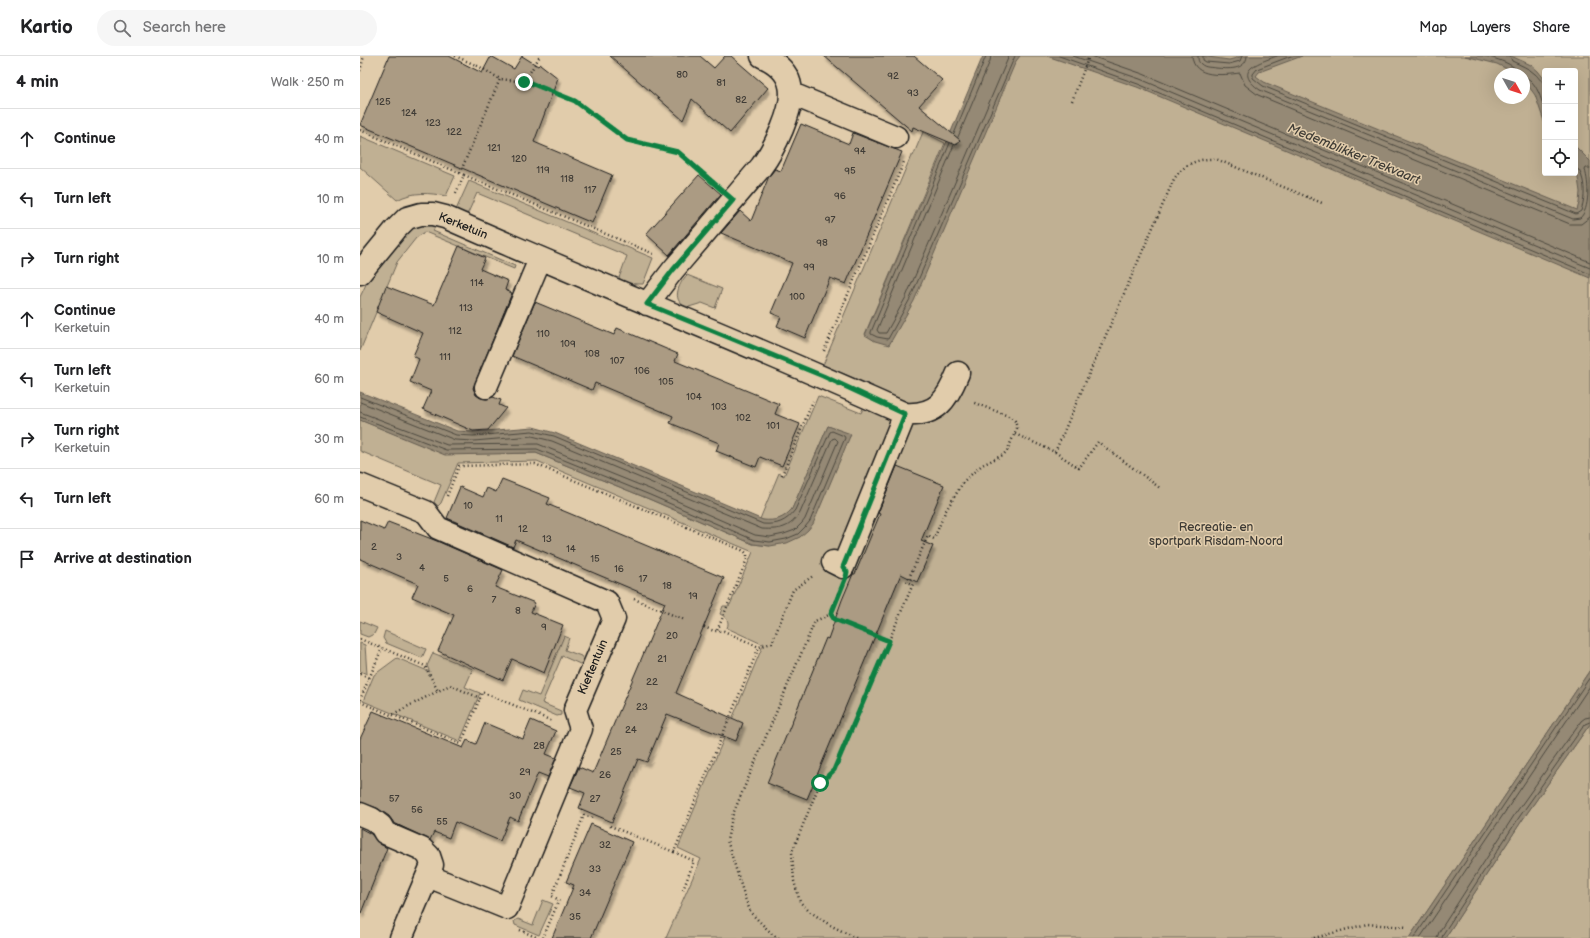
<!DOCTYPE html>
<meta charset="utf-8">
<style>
body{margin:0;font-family:"Balsamiq Sans",sans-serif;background:#f6f6f6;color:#202124}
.controls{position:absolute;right:12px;top:12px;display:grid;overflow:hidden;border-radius:4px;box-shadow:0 4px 16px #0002}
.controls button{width:36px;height:36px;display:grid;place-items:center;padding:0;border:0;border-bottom:1px solid #e0e0e0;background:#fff;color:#202124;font:20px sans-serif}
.compass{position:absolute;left:1134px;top:12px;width:36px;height:36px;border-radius:50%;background:#fff;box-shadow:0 4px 16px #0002;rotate:129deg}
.stop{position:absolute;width:12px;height:12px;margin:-9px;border:3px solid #0b8043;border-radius:50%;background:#fff}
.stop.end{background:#0b8043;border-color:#fff;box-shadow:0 1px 4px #0008}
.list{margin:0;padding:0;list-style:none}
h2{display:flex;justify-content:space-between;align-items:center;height:52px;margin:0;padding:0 16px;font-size:17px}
h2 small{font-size:13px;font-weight:400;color:#757577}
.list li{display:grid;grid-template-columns:26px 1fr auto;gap:12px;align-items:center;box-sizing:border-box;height:60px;padding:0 16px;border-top:1px solid #e0e0e0}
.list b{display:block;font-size:15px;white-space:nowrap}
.list p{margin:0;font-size:13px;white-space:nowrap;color:#757577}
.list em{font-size:13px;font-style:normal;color:#757577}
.icon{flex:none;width:22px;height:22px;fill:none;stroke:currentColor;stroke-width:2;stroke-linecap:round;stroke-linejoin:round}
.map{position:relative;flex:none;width:1230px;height:882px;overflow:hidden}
header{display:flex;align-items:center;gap:24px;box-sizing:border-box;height:56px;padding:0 20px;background:#fff;border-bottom:1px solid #e0e0e0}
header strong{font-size:19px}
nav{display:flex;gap:22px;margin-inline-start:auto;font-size:14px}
.search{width:280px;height:36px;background:#f6f6f6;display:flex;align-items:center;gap:10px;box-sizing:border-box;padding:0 14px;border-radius:22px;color:#757577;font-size:15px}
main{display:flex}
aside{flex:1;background:#fff}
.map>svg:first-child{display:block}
.green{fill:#c0b093;stroke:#6e6658;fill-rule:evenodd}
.water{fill:#958974;stroke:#655d51}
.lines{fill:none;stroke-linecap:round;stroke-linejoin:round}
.shore{stroke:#4c483f;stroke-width:1}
.building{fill:#ab9b83;stroke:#1c1c1c;filter:url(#shadow)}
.minor-casing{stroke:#1c1c1c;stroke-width:25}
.path{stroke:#1c1c1c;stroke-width:2.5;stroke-dasharray:1 3;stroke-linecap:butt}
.minor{stroke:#e1ccab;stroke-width:22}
.route{stroke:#0b8043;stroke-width:5}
.labels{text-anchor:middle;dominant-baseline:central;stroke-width:3;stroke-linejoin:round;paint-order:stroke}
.number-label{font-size:10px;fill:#403c36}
.street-label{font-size:12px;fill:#1c1c1c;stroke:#e1ccab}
.park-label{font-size:12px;fill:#3d3a34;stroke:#e1ccab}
.water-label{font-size:13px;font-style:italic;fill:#403d36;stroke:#e1ccab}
</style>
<header>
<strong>Kartio</strong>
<div class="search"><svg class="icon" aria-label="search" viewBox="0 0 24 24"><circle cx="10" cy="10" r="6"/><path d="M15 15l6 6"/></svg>Search here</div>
<nav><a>Map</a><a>Layers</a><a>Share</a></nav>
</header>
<main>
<aside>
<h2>4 min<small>Walk · 250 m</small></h2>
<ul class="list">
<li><svg class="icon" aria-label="ahead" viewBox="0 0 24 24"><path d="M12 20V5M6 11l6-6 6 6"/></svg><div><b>Continue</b></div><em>40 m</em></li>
<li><svg class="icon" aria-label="left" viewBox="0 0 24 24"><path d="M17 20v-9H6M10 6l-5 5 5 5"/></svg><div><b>Turn left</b></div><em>10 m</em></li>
<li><svg class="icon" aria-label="right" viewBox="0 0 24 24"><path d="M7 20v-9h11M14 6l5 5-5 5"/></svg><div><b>Turn right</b></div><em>10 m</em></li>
<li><svg class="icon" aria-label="ahead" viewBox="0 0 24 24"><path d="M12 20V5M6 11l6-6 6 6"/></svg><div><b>Continue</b><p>Kerketuin</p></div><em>40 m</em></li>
<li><svg class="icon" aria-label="left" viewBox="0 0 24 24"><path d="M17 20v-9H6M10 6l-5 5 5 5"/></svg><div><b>Turn left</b><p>Kerketuin</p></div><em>60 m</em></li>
<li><svg class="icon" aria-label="right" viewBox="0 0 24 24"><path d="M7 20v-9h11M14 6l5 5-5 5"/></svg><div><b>Turn right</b><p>Kerketuin</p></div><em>30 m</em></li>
<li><svg class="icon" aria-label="left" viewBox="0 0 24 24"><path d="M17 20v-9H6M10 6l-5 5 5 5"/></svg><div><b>Turn left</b></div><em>60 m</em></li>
<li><svg class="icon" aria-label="arrive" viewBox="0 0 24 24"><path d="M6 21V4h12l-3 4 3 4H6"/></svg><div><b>Arrive at destination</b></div></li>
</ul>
</aside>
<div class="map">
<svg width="1230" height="882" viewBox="0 0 1230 882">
<defs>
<filter id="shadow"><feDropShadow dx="2.5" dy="4.5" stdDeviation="1" flood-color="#0004"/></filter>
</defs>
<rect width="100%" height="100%" fill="#e1ccab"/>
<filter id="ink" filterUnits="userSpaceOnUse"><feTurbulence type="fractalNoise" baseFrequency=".025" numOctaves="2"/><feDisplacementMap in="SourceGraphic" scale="8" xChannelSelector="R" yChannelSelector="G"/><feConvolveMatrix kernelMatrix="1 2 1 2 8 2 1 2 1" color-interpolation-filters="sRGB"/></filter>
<g filter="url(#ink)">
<path class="green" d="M657 0H1230V614L1049 882H306L341 803 318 792 404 587 402 588 367 572C370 565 366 561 360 558L363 550H368L370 549 393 496 177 405 98 407 81 447 78 450 74 446 81 429 0 395V364L85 398 176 397 289 443 393 488 410 490 491 379 468 370 432 453C424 463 412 468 400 463L419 417 424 420 458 340 501 357 513 330 463 309 551 100H553L563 76 585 87 505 278 515 285ZM1185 15H1215V117H1185ZM1140 18H1164V42H1140Z
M0 80 95 120 86 140C70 137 53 135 37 144L0 111Z
M109 125 293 202 283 228C275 228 265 228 259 222L267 200 117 137 108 157 104 158 96 154Z
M56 169H76L73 175 155 210 154 213 65 176 56 182 37 206 0 295V241L8 224 48 176Z
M327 219 362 233 355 252 342 247 329 251C310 247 318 228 327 219Z
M0 565 17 572 14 578 8 581 0 578Z
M25 575 66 593 62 602 26 587 23 582Z
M204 580 209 582 205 594 221 600 224 605 220 608 202 600 182 647 201 655V659L197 660 159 644 163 634 179 640Z
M0 587 5 589 7 618 0 615Z
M73 597 113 613 105 631 120 637 100 685 3 645 14 619 37 602 70 616 67 610Z
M1230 668V882H1085L1163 763Z
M183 844 193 848 179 879 155 869 154 865 158 863 173 869Z"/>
<path class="water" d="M623 0H660L656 5 554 245 529 289 515 285 505 279Z
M687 0H841L869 4 884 0H942L899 16 896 20 904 26 1217 154 1219 147 1220 136 1218 122 1215 115V90L1230 105V222L777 31Z
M1105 0H1151L1171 9 1178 15 1185 24V68L1175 39 1164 24V18H1157L1137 8Z
M0 336 97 375 113 376 173 371 195 377 403 464C416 465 423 463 432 453L468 370 491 378 453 468 448 474 440 481 427 487 410 490 393 488 289 443 176 397 85 399 0 364Z
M1230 614V668L1163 763 1085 882H1049Z"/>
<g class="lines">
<path class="shore" d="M699 0 778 28 1230 218
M713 0 780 23 1230 212
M731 0 783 18 1230 206
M832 0C833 23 864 19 880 17L885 29 898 39 1210 168H1221L1230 161
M838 0C838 3 838 6 841 8 845 12 851 11 856 12 867 13 886 15 887 0
M843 0V4L846 6 869 8 880 5 882 0
M917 0C898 7 872 14 900 34L1213 163 1220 162C1230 153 1229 127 1225 114L1226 112H1230
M931 0 897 13 893 18V22L903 30 1216 158 1221 155C1225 142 1226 127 1219 114L1215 113
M1125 0C1133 2 1157 8 1159 18
M1150 0 1152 5C1160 9 1169 12 1175 18 1179 21 1179 25 1185 26
M1164 21C1176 23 1182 45 1185 55
M594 78 626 0
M598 81 630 5 631 0
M590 87 511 276V278L517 281 528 283 550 243 655 0
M594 89 517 274 519 277H526L546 241 649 0
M0 341 96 379 113 380 172 375 194 380 403 468C417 469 426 466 435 454L470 376 472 375 484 380 485 382 450 465 445 471 438 478 426 483 410 486 394 484 290 439 177 393 86 394 0 361
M0 346 95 384 114 385 172 380 192 385 402 473C420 474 430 472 440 457L472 383 475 382 478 385 445 463 442 467 435 474 424 478 410 481 395 479 292 434 178 388 87 389 0 356
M1054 882 1230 621
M1060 882 1230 630
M1077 882 1079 876 1155 758 1221 665 1225 662 1230 661
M1082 882 1083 878 1160 760 1225 668 1230 666"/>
</g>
<path class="building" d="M29 0H89L122 17 131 0 154 13 162 0 178 10 180 8 198 22 174 86 252 119 232 167 0 69Z
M250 0H340L354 12 365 0H371L408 32 370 77 332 43 323 64Z
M464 0H554L582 24 559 50 600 84 596 89 553 71 552 75Z
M441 68 489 88 493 77 542 96 486 228 470 222 445 282 417 270 421 261 411 257 432 207 361 177 380 155 391 165 409 120 415 113 421 115Z
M339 119 361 138 309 199 286 178Z
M99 190 125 202 120 213 148 225 145 234 152 237 113 332 116 339 121 342 127 343 133 341 141 344 139 349 146 352 128 374 113 375 63 353 71 335 50 326 59 303 53 300 63 277 16 256 26 230 74 249Z
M175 246 254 279 257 272 318 298 315 305 419 348 415 358 440 368 422 410 400 401 396 411 356 395 359 387 310 367 313 360 235 327 232 334 152 300Z
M537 410 584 429 561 485 573 490 557 526 541 518 447 743 407 727 466 582 468 583 482 544 493 518H495L520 458 518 457Z
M142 423 190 442 187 448 364 522 316 637 383 667 376 685 307 658 287 706 278 703 252 766 219 752 225 737 210 731 219 711 233 717 305 547 156 484 153 491 87 462 100 431 123 441 127 432 136 436Z
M0 464 24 474 28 466 77 485 143 514 135 531 175 547 171 556 203 569 184 617 152 603 143 624 78 595 94 559 52 541 58 528 0 503Z
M13 655 103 692 107 684 116 688 125 667 163 683 171 664 196 675 186 698 196 702 188 721 178 717 158 765 150 761 140 785 95 766 89 782 74 776 70 784 34 767 29 760 17 752 0 746V683Z
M231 768 272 786 231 882H192L214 829 206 826Z
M0 772 11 778 20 788 27 792 1 857H0Z"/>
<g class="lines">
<defs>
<path id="minor" d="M432 38 536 81
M0 217 36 173 47 162 61 158H73L85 161C238 229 393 289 545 358L483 511 473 506
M287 248 313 214 401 111C410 99 416 87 422 73 435 42 438 16 402 0
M126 331 180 203
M545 358C577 360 587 344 598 317
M0 429 66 456 78 472 247 546 254 563 215 654 221 673 147 852 68 820
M0 758 12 763 21 770 25 777 62 793 69 800 72 809 41 882"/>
</defs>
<use href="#minor" class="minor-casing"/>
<path class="path" d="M95 0 120 11 140 23
M0 15 4 0
M164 26 180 0
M712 45 729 0
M0 74 104 119 96 137
M100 117 140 23 167 26 215 45 267 84 318 96 354 127
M104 119 294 198
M464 295 544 106
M655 378 695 396 814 123C824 108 838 102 856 103L962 147
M695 396 719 412 738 386 800 432
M422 419 453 345
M87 440 99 410 175 408 384 495 387 498V503L357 575
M479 537 471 558 474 563 529 585
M274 543 325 564
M344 571 354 575H364L399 591 412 587 433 534 453 520
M0 583 65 610 78 635
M0 618 9 622
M0 644 22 592
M0 646 31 659 90 629 120 642 122 636 192 665
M33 659 101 688 120 642
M250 770 314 796 399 591
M314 796 334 805 323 834
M160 874 178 882
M183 882 199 844 192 840 224 759 233 762
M419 882 412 878 391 857 385 842 367 784 373 758 455 565 471 558
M496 882 470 869 449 855 440 846 434 825 432 796 460 727 474 714 553 528 547 526 568 480 574 483 585 456 604 425 622 409 643 399 647 395 657 372 655 365 651 361 612 346
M954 882 1007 868 1047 871"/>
<use href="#minor" class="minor"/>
</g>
</g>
<g class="lines" filter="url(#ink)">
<path class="route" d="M164 26H168L215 45 267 84 318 96 373 144 313 214 287 248 463 320 545 358 483 511 487 516 486 521 471 558 474 563 529 585 474 714 460 727"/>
</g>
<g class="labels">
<g class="number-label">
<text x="322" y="19">80</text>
<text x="533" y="20">92</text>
<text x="361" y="27">81</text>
<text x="553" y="37">93</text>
<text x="381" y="44">82</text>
<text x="23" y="46">125</text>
<text x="49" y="57">124</text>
<text x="73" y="67">123</text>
<text x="94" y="76">122</text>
<text x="134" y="92">121</text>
<text x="500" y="95">94</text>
<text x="159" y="103">120</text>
<text x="183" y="114">119</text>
<text x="490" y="115">95</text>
<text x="207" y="123">118</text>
<text x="230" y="134">117</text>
<text x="480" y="140">96</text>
<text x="470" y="164">97</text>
<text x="462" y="187">98</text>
<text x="449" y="211">99</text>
<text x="117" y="227">114</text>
<text x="437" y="241">100</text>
<text x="106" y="252">113</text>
<text x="95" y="275">112</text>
<text x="183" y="278">110</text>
<text x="208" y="288">109</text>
<text x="232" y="298">108</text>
<text x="85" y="301">111</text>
<text x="257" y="305">107</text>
<text x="282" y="315">106</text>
<text x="306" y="326">105</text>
<text x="334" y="341">104</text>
<text x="359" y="351">103</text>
<text x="383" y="362">102</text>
<text x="413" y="370">101</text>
<text x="108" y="450">10</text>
<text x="139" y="463">11</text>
<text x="163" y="473">12</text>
<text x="187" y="483">13</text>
<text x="14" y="491">2</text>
<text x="211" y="493">14</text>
<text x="39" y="501">3</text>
<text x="235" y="503">15</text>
<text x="62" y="512">4</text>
<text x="259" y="513">16</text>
<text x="86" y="523">5</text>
<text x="283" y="523">17</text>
<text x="307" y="530">18</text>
<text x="110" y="533">6</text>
<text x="333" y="540">19</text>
<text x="134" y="544">7</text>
<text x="158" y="555">8</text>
<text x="184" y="571">9</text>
<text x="312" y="580">20</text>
<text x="302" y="603">21</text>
<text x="292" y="626">22</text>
<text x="282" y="651">23</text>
<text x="271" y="674">24</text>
<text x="179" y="690">28</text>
<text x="256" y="696">25</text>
<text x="165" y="716">29</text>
<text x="245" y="719">26</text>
<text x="155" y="740">30</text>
<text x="34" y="743">57</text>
<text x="235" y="743">27</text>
<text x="57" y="754">56</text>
<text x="82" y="766">55</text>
<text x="245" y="789">32</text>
<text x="235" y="813">33</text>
<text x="225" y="837">34</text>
<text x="215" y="861">35</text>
</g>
<g class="street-label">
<text transform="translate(103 170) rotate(22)">Kerketuin</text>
<text transform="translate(233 611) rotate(-67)">Kieftentuin</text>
</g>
<g class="park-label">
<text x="856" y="471">Recreatie- en<tspan x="856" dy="14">sportpark Risdam-Noord</tspan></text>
</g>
<g class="water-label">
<text transform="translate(994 98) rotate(22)">Medemblikker Trekvaart</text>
</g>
</g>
</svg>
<div class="controls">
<button>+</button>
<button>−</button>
<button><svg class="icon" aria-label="locate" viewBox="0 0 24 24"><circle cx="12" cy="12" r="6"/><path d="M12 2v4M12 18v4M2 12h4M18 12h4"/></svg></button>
</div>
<svg class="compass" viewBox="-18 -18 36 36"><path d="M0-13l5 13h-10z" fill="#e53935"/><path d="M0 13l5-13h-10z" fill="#757577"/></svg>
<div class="stop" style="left:460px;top:727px"></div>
<div class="stop end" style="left:164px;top:26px"></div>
</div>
</main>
